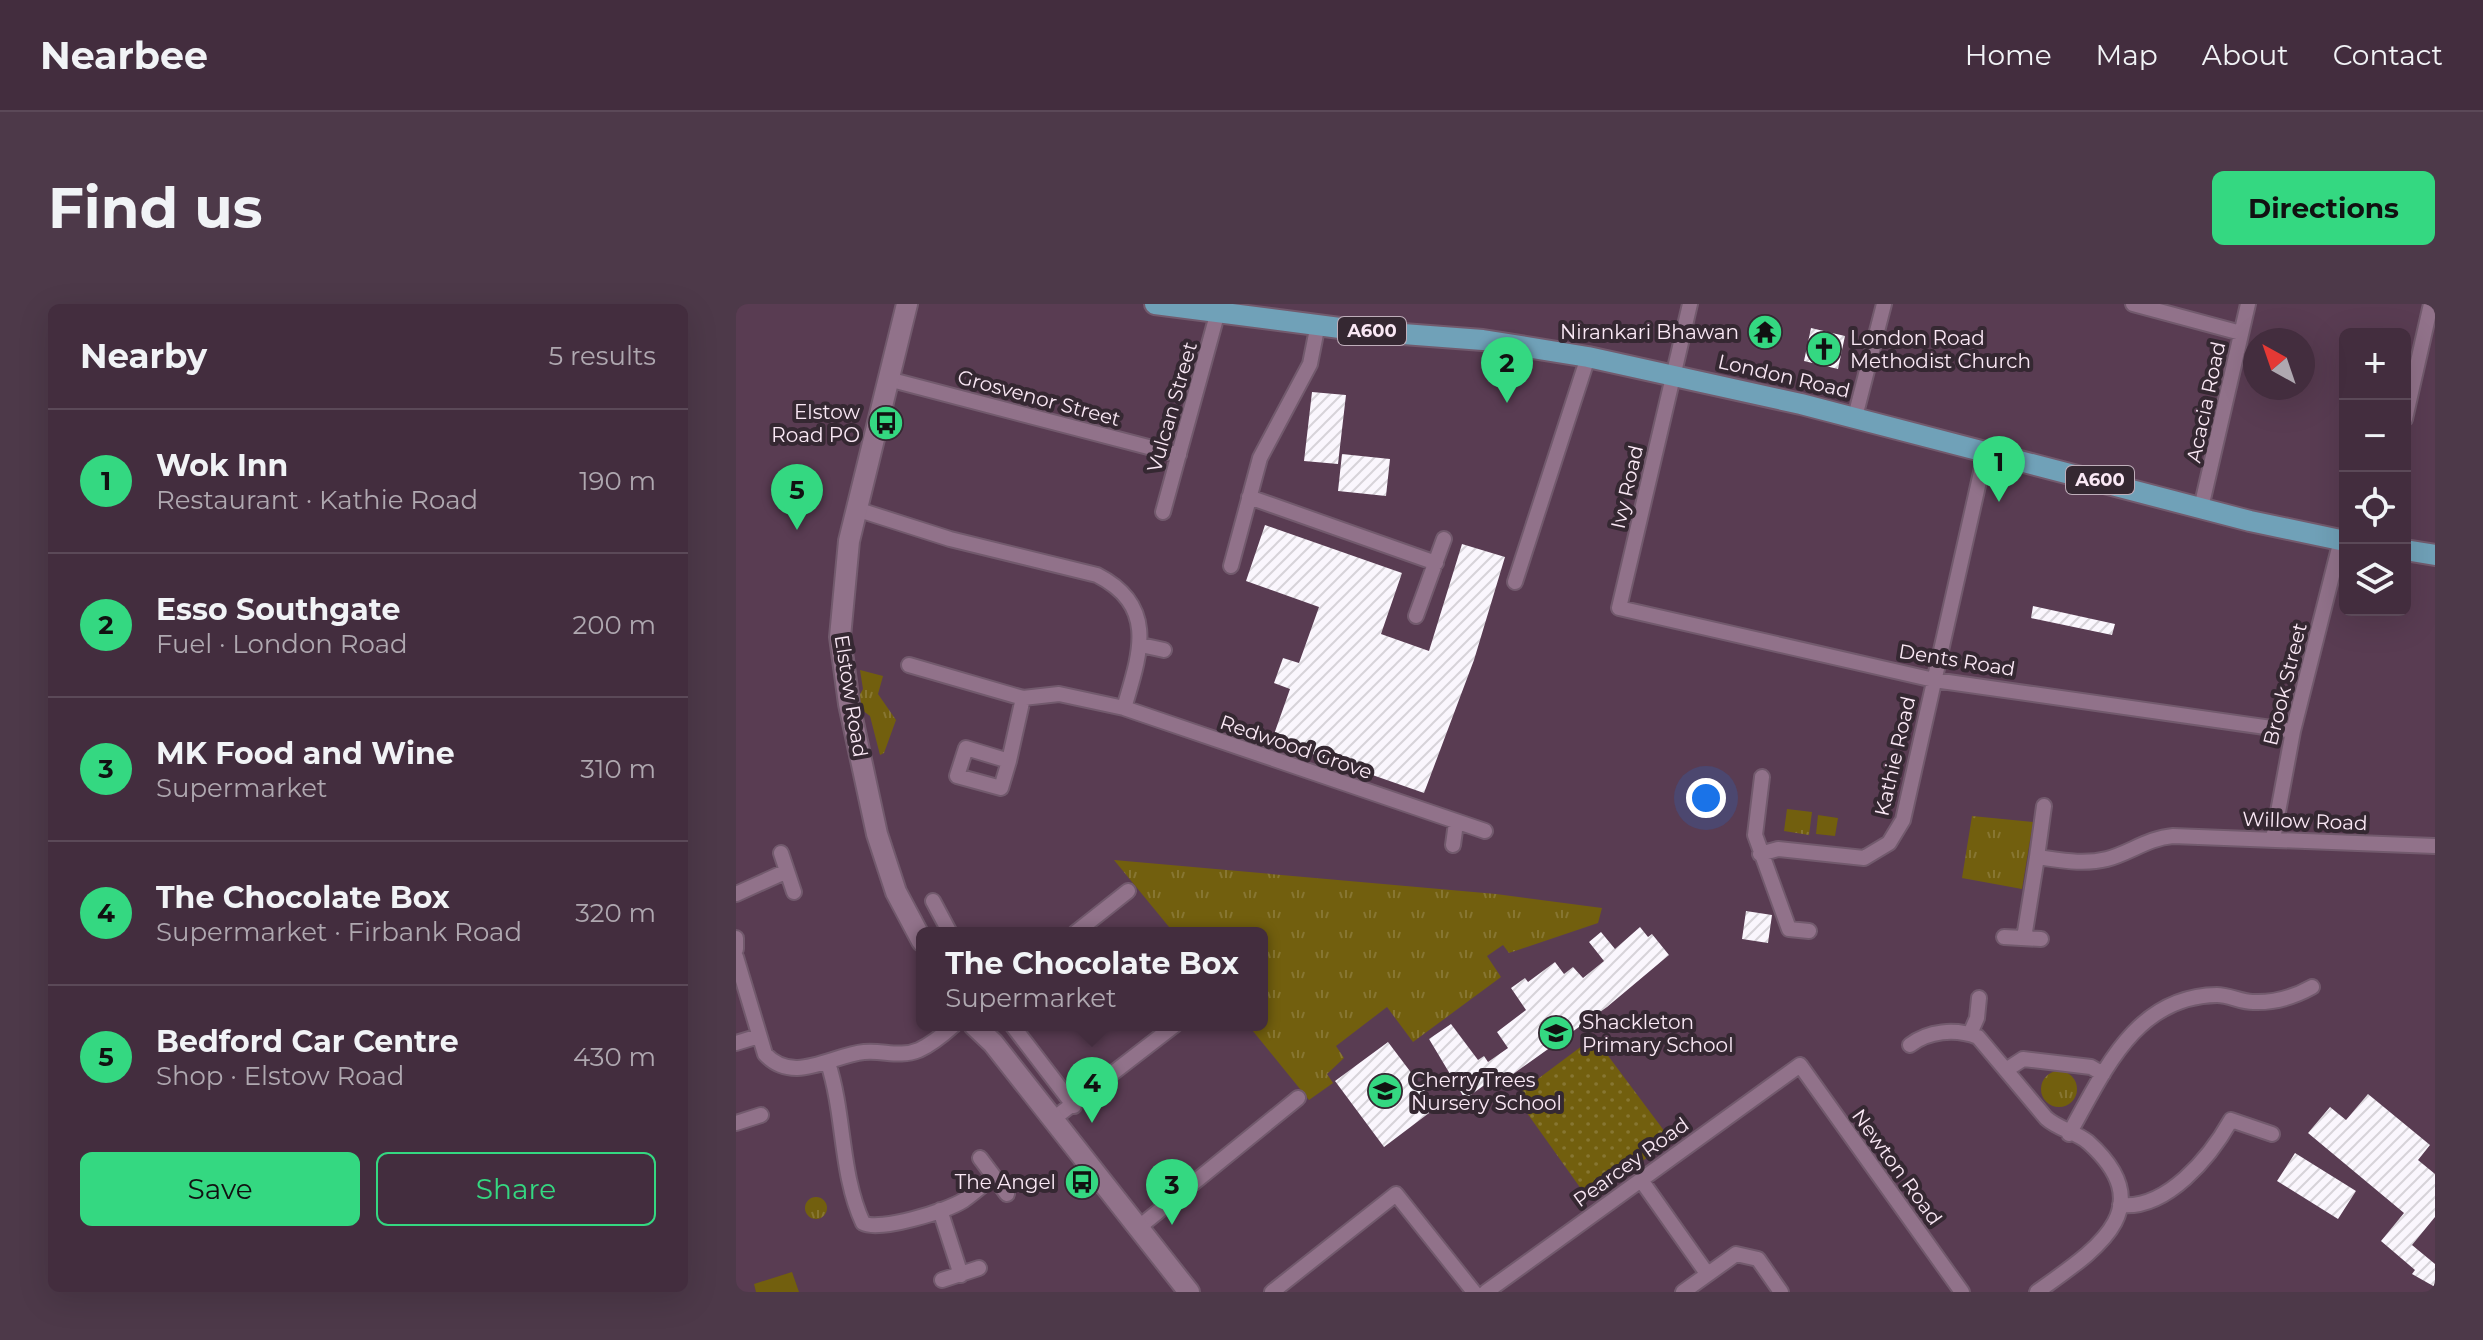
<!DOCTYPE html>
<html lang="en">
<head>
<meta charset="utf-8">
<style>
  :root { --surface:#432d3e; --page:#4d3949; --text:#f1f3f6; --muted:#afa8b0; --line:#5b4958; --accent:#34d881 }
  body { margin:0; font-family:Montserrat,sans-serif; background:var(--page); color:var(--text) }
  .controls { position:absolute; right:24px; top:24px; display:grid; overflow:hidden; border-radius:12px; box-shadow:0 8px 32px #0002 }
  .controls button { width:72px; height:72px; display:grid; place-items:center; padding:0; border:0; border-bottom:2px solid var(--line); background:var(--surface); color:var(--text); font:40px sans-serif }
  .compass { position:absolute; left:1507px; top:24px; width:72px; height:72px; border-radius:50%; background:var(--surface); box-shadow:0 8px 32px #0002; rotate:320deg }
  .you { position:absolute; left:970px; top:494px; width:28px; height:28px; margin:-20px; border:6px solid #fff; border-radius:50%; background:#1a73e8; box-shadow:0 0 0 12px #1a73e833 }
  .badge { display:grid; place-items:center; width:52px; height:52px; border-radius:50%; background:var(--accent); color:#111; font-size:26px; font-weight:700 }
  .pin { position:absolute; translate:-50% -66px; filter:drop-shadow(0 2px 4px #0008) }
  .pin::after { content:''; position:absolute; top:42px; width:28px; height:24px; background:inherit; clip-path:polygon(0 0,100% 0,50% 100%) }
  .popup { position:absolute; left:180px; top:623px; width:352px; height:104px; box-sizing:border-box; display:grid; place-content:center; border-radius:12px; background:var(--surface); filter:drop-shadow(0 2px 6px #0005); font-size:26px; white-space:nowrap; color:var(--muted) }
  .popup b { font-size:30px; color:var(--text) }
  .popup::after { content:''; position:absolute; left:50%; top:100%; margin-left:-16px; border:16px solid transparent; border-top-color:var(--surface) }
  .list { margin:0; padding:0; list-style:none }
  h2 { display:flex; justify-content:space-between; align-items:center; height:104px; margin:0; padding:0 32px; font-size:34px }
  h2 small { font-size:26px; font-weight:400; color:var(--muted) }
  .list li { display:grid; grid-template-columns:52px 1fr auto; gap:24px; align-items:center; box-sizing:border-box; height:144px; padding:0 32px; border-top:2px solid var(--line) }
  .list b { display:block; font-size:30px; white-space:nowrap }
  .list p { margin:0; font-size:26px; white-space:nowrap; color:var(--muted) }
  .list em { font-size:26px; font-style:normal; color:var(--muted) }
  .actions { display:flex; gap:16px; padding:24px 32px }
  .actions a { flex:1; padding:18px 0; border:2px solid var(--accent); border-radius:12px; text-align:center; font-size:28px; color:var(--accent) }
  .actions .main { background:var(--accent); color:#111 }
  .icon { flex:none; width:44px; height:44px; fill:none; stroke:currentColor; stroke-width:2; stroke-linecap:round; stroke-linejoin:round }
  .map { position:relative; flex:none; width:1699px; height:988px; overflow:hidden; border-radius:12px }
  header { display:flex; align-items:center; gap:48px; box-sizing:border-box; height:112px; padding:0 40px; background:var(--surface); border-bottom:2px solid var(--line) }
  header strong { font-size:38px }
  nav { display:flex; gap:44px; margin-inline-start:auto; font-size:28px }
  .intro { display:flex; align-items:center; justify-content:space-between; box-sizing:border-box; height:192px; padding:0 48px }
  h1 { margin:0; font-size:56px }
  .button { padding:20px 36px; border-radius:12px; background:var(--accent); color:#111; font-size:28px; font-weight:700 }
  main { display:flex; gap:48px; padding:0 48px }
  aside { flex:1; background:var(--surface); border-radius:12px; box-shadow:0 8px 32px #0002 }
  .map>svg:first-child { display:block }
  .grass { fill:url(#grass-dots) }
  .park { fill:url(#park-tufts) }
  .pitch { fill:#725f0e }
  .building { fill:url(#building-hatch) }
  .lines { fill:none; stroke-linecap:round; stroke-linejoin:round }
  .street-casing { stroke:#725a6d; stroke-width:18 }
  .secondary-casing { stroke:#725a6d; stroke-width:24 }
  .primary-casing { stroke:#725a6d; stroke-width:24 }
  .street { stroke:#91728a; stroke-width:14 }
  .secondary { stroke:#91728a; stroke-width:20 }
  .primary { stroke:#70a1b8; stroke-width:20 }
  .labels { text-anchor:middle; stroke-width:8; stroke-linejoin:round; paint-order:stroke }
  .shield { fill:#352832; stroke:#bfaeba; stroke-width:2 }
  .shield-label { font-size:18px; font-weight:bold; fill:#fae8f5 }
  .poi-label { font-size:20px; fill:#fae8f5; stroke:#352832; text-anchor:end }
  .street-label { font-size:20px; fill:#fae8f5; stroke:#352832 }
</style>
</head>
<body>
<header>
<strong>Nearbee</strong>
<nav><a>Home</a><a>Map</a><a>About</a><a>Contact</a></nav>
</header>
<div class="intro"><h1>Find us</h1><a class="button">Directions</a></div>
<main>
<aside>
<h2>Nearby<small>5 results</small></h2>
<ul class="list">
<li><span class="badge">1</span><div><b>Wok Inn</b><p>Restaurant · Kathie Road</p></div><em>190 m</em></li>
<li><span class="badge">2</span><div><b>Esso Southgate</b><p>Fuel · London Road</p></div><em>200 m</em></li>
<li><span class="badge">3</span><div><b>MK Food and Wine</b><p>Supermarket</p></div><em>310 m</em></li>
<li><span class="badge">4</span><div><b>The Chocolate Box</b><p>Supermarket · Firbank Road</p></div><em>320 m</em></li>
<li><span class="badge">5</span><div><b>Bedford Car Centre</b><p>Shop · Elstow Road</p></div><em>430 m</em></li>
</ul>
<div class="actions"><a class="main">Save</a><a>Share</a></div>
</aside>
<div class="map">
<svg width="1699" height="988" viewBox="0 0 1699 988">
  <defs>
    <pattern id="grass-dots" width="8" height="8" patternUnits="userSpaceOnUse" patternTransform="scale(2)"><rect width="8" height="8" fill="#725f0e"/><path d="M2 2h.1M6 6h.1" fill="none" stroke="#877632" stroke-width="1.8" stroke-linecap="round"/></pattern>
    <pattern id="park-tufts" width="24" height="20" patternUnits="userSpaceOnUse" patternTransform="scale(2)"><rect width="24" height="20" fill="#725f0e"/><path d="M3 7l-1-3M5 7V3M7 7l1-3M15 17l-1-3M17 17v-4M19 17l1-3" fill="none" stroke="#877632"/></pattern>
    <pattern id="building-hatch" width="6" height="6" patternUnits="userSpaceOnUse" patternTransform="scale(2)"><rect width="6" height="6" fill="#faf6fd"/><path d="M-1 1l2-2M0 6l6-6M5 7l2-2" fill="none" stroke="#d7d3d9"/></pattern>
  </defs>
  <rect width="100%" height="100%" fill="#593c52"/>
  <!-- grass -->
  <path class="grass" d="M 858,733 L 935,836 L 853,896 L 779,792 Z"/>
  <!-- park -->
  <path class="park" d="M 124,366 L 147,372 L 142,390 L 160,416 L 148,449 L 144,451 L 134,412 L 126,406 L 123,392 L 127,385 Z
    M 1051,505 L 1076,508 L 1073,531 L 1048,527 Z
    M 1236,512 L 1297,518 L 1286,585 L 1226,574 Z
    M 378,556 L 760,590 L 866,604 L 862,619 L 773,649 L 767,641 L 751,652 L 765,673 L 677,738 L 651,703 L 600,742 L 608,754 L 591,770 L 597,779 L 573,796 L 512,721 L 526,721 L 526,629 L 438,629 Z
    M1305 785a18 18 0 1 1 36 0a18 18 0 1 1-36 0Z
    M69 904a11 11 0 1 1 22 0a11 11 0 1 1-22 0Z"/>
  <!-- pitch -->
  <path class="pitch" d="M 1082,511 L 1102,514 L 1099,532 L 1080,530 Z
    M 56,968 L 63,988 L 20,988 L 18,980 Z"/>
  <!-- building -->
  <path class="building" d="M 1075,24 L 1109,32 L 1102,65 L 1068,57 Z
    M 576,88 L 610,91 L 602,160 L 568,157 Z
    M 606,150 L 654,155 L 650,192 L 602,187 Z
    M 529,221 L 666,269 L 645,330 L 693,347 L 726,240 L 769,253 L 738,356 L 688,489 L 536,436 L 554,385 L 538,379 L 547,354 L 563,359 L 583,303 L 510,277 Z
    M 1297,302 L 1379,320 L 1376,331 L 1295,314 Z
    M 1010,607 L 1036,611 L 1032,639 L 1006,635 Z
    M 904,623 L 912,633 L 916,630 L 933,651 L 871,703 L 759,783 L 754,777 L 729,795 L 693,735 L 715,720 L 742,756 L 748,752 L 752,758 L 772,744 L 761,728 L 790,706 L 775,684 L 789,674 L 792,678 L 819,658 L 828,670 L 837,663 L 847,674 L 868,657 L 853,638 L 865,628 L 879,645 Z
    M 652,738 L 701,803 L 648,843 L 599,777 Z
    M 1632,790 L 1694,841 L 1682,856 L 1699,870 L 1699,913 L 1676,941 L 1699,960 L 1699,983 L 1676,970 L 1679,966 L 1645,937 L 1668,909 L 1572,829 L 1594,803 L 1610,816 Z
    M 1559,849 L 1620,887 L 1602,915 L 1541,877 Z"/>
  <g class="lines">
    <!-- street casing -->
    <g class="street-casing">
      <path id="street" d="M 954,0 L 883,304 L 1198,376 L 1557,427
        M 1397,0 L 1505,29
        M 152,75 L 443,151
        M 1119,113 L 1148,0
        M 1669,115 L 1695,0
        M 513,193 L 700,259
        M 1465,204 L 1512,0
        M 120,205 L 214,235 L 361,271 C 422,302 404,350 388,404
        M 427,208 L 484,0
        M 495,262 L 524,154 L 574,60 L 582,20
        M 779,278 L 852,53
        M 680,312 L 708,235
        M 405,341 L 428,346
        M 173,361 L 287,394 L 323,390 L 388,404 L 749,527
        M 230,444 L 273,457 L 265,484 L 221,472 Z
        M 273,457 L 287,394
        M 1026,473 L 1019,531 L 1053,625 L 1073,627
        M 1537,535 L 1557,427 L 1605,236
        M 717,541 L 720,519
        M 45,549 L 58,588
        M 1024,550 L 1042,545 L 1128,554 L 1153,539 L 1167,516 L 1250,146
        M 1301,553 L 1308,502
        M 0,590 L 51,567
        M 197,597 L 214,629
        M 339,629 L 392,587
        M 1268,633 L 1305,635
        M 0,634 L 0,645
        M 1288,634 L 1301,553 C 1324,556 1347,561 1371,555 C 1394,549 1412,534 1437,532 L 1699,542
        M 0,653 L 29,750 C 57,781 96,751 128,748 C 148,746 163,754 183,746 C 196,740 208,730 218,721
        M 276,721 L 338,802
        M 1234,730 L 1241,714 L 1243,694
        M 0,739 L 23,732
        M 1174,741 C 1192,727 1219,724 1242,733 L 1310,814 C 1322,825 1340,828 1352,838 C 1428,906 1356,948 1301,988
        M 92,759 C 109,811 104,870 127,919 C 143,928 211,907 228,896 C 238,889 248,880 257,873
        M 1270,766 L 1287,755 L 1355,763 L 1367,770
        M 316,816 L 439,721
        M 0,819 L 25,811
        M 1333,830 C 1368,768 1399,692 1481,691 C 1493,691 1505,698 1517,698 C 1539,699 1558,693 1576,683
        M 244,854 L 271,890
        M 905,876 L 970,968
        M 1384,901 C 1431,906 1474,853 1495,816 L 1536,830
        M 204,906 L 225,971
        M 402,924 L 562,794
        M 206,976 L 243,964
        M 536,988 L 660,890 L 738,988
        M 750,988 L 1064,761 L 1226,988
        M 947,988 L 1000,950 L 1022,955 L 1045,988"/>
    </g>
    <!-- secondary casing -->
    <g class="secondary-casing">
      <path id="secondary" d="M 171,0 L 113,237 L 104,333 L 113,400 L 141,530 L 160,588 L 186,637
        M 238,721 L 257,739 L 453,988"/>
    </g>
    <!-- primary casing -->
    <g class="primary-casing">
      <path id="primary" d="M 419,0 L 627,27 L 747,36 L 852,53 L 1065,100 L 1514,217 L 1609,237
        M 1669,246 L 1699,251"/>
    </g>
    <!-- street -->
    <use href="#street" class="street"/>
    <!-- secondary -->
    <use href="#secondary" class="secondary"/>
    <!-- primary -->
    <use href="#primary" class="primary"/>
  </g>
  <!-- icons -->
  <defs>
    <g id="temple-disc" transform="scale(1.8)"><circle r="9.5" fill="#34d881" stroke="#352832"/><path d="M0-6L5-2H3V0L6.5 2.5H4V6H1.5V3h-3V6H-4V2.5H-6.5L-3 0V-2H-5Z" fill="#111"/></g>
    <g id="church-disc" transform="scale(1.8)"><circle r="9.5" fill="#34d881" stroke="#352832"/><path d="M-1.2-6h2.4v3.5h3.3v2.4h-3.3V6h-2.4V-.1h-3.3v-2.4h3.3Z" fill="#111"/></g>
    <g id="bus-disc" transform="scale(1.8)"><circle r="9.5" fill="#34d881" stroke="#352832"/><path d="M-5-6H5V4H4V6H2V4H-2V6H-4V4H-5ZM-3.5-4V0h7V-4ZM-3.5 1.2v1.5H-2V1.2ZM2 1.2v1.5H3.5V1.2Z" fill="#111"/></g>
    <g id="school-disc" transform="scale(1.8)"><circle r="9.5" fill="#34d881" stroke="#352832"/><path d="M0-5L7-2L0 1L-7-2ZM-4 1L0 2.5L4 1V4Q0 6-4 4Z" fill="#111"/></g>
  </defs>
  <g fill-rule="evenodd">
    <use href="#temple-disc" x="1029" y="28"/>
    <use href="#church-disc" x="1088" y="45"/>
    <use href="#bus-disc" x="150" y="119"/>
    <use href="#school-disc" x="820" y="729"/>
    <use href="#school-disc" x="649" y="787"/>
    <use href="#bus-disc" x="346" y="878"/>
  </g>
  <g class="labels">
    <!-- shield labels -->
    <g class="shield">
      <rect x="602" y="13" width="68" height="28" rx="6"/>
      <rect x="1330" y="162" width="68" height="28" rx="6"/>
    </g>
    <g class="shield-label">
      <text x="636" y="33">A600</text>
      <text x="1364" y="182">A600</text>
    </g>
    <!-- poi labels -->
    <g class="poi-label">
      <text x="1003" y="35">Nirankari Bhawan</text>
      <text x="1114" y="41" text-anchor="start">London Road<tspan x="1114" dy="23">Methodist Church</tspan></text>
      <text x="124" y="115">Elstow<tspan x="124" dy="23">Road PO</tspan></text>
      <text x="846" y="725" text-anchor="start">Shackleton<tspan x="846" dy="23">Primary School</tspan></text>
      <text x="675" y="783" text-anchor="start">Cherry Trees<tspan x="675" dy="23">Nursery School</tspan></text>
      <text x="320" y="885">The Angel</text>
    </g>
    <!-- street labels -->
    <g class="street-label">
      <text transform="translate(1048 72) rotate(13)" y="7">London Road</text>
      <text transform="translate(303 94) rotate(15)" y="7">Grosvenor Street</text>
      <text transform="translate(1470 98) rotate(-78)" y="7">Acacia Road</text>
      <text transform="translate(436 103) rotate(-74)" y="7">Vulcan Street</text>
      <text transform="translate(891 183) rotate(-77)" y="7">Ivy Road</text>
      <text transform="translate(1221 356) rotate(9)" y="7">Dents Road</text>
      <text transform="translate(1549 380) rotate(-76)" y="7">Brook Street</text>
      <text transform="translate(115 392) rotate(81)" y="7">Elstow Road</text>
      <text transform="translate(560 443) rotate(19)" y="7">Redwood Grove</text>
      <text transform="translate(1159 452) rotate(-77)" y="7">Kathie Road</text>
      <text transform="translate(1569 517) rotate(2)" y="7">Willow Road</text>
      <text transform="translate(895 858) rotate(-36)" y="7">Pearcey Road</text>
      <text transform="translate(1161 863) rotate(54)" y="7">Newton Road</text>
    </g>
  </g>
</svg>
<div class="controls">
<button>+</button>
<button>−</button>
<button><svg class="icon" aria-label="locate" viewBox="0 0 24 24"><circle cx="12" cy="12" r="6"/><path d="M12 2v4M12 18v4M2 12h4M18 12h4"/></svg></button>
<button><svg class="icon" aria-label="layers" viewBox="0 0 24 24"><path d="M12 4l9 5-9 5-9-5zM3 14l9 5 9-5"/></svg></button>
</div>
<svg class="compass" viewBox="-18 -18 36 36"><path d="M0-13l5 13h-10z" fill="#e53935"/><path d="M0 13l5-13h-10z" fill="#afa8b0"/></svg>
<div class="you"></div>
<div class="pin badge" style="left:1263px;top:198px">1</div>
<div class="pin badge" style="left:771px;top:99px">2</div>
<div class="pin badge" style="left:436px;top:921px">3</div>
<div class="pin badge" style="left:356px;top:819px">4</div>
<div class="popup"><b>The Chocolate Box</b>Supermarket</div>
<div class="pin badge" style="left:61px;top:226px">5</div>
</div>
</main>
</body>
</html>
